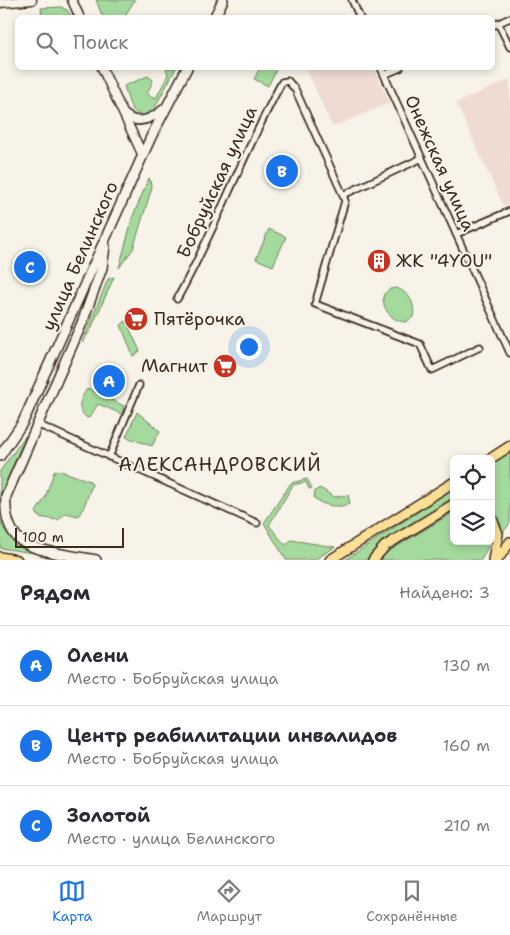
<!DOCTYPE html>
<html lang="ru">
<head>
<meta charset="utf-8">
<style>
  :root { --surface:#fff; --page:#f7f7f7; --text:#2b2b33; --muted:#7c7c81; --line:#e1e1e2; --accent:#1a73e8 }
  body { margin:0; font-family:"Shantell Sans",sans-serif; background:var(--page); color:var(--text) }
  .controls { position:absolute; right:15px; bottom:15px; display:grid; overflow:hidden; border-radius:8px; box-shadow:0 2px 8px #0003 }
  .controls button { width:45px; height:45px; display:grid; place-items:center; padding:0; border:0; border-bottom:1px solid var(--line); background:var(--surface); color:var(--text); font:25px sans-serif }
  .scale { position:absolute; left:15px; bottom:12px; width:109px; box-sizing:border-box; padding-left:5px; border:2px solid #3b2a1e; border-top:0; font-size:14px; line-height:18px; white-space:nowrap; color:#3b2a1e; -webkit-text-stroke:4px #f7f3e8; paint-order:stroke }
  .you { position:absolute; left:248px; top:346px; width:18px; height:18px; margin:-12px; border:4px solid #fff; border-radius:50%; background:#1a73e8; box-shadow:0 0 0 8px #1a73e833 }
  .badge { display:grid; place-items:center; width:32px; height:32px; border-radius:50%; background:var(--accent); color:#fff; font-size:16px; font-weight:700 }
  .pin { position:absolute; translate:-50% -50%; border:2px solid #fff; box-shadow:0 1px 5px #0006 }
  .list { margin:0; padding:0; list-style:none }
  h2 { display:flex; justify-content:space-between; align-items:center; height:65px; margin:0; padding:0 20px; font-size:21px }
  h2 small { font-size:16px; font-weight:400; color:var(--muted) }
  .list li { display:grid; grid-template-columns:32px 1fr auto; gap:15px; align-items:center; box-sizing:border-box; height:80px; padding:0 20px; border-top:1px solid var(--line) }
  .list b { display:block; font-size:19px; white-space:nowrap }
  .list p { margin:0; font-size:16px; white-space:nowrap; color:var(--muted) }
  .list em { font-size:16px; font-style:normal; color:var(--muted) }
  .icon { flex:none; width:28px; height:28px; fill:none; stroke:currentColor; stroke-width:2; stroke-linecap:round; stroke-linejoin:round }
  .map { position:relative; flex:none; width:510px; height:560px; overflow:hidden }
  .search { position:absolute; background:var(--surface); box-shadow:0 2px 8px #0003; left:15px; right:15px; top:15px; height:55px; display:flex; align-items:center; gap:12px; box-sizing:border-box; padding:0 18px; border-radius:8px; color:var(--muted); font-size:19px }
  .sheet { height:305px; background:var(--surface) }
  nav { display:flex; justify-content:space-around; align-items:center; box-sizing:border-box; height:70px; border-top:1px solid var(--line); background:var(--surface); font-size:14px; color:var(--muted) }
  nav a { display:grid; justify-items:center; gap:2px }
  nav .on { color:var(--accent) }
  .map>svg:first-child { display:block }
  .built { fill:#f0dbd2 }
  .green { fill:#a4da9e; stroke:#70825e }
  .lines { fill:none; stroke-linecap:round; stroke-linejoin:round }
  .minor-casing { stroke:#3b2a1e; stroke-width:9 }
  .tertiary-casing { stroke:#3b2a1e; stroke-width:11 }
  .secondary-casing { stroke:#3b2a1e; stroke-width:12 }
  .primary-casing { stroke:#3b2a1e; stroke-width:12 }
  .minor { stroke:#f7f3e8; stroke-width:5.5 }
  .tertiary { stroke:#f7f3e8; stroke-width:8 }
  .secondary { stroke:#f7f3e8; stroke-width:9 }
  .primary { stroke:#fbdf96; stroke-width:9 }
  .labels { text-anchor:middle; stroke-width:4; stroke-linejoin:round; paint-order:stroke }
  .street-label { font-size:18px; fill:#3b2a1e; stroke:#f7f3e8 }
  .poi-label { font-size:18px; fill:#3b2a1e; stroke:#f7f3e8; text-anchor:start }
  .neighbourhood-label { font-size:19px; letter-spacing:1px; fill:#3b2a1e; stroke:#f7f3e8 }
</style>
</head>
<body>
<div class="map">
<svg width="510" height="560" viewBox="0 0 510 560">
  <rect width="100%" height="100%" fill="#f7f3e8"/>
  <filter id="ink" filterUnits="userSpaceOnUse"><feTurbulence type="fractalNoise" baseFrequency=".02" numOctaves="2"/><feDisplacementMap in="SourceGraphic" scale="10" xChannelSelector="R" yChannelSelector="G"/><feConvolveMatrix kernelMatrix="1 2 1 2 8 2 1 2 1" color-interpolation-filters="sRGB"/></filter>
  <g filter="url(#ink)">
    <!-- built -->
    <path class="built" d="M 306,68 L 374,68 L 390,103 L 332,127 Z
      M 510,79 L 510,204 L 504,207 L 456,103 Z"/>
    <!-- green -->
    <path class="green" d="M 96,0 L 135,0 L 124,17 L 103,18 Z
      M 61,7 L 67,10 L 72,17 L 42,17 L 41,8 Z
      M 166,68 L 176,68 L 153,111 L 147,116 C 129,115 129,101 124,86 L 148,76 L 153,80 L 147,94 L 156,98 L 168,75 Z
      M 260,68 L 277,68 L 268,86 L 254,79 Z
      M 149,178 L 152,187 L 133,249 L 119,268 L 133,216 Z
      M 269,229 L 286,237 L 273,266 L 256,259 Z
      M 114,277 L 91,329 L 82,343 L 108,279 Z
      M 396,288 C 409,292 416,304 413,317 L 406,322 C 392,322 380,307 384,294 L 390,289 Z
      M 126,321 L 140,351 L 133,356 L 121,325 Z
      M 89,389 L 124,406 L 122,414 L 98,404 L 90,417 L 87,418 C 76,408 79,403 86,390 Z
      M 137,412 L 160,431 L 152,446 L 126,437 Z
      M 26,435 L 0,497 L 0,471 Z
      M 510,451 L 510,523 L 499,538 L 491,513 L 491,463 Z
      M 58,470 L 90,481 L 92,485 L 83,509 L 78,516 L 66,513 L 58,520 L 39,517 L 36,512 L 45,498 L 54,472 Z
      M 307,479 L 312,488 L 309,489 L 306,482 L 293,485 L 269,525 L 285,545 L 291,540 L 335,547 L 314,560 L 286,560 L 264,523 L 291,483 Z
      M 320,488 L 334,497 L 348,495 L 350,503 C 341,509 322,506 314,498 L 315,491 Z
      M 454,488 L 454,499 L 380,543 L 366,560 L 345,560 Z
      M 454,512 L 454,541 L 488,541 L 488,547 L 481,560 L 380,560 L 389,551 Z
      M 0,519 C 8,547 34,550 59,557 L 0,548 Z"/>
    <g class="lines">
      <!-- minor casing -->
      <g class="minor-casing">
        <path id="minor" d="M 352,0 L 360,18
          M 498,23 L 510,47
          M 492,26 L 510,18
          M 381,68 L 510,353
          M 384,75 L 400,68
          M 422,158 L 343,195 L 345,201 L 315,304 L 420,344 L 432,370 L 480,347
          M 456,234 L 510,211
          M 177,299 C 216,229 243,153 282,82 L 288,81 L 295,89 L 343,195
          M 37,424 L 257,523
          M 109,457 L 139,385"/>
      </g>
      <!-- tertiary casing -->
      <g class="tertiary-casing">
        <path id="tertiary" d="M 72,0 L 80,18
          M 0,3 L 32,0
          M 102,68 L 143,156
          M 123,113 C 137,127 152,119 165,108"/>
      </g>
      <!-- secondary casing -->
      <g class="secondary-casing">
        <path id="secondary" d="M 214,18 L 223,0
          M 0,456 L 23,422 L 151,137 L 187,68
          M 96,560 C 76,556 30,552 17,537 C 6,525 5,510 6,496 L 82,323 L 102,268 L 105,246"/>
      </g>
      <!-- primary casing -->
      <g class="primary-casing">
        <path id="primary" d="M 490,459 L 510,446
          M 491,516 L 498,534 L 493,560
          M 0,557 L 17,560
          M 330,560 L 454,482
          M 373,560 L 385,546 L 454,504
          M 497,560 L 510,542"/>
      </g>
      <!-- minor -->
      <use href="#minor" class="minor"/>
      <!-- tertiary -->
      <use href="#tertiary" class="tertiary"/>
      <!-- secondary -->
      <use href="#secondary" class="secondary"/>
      <!-- primary -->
      <use href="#primary" class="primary"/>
    </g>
  </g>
  <!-- icons -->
  <defs>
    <g id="building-disc" transform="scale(1.25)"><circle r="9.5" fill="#c8321e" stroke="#f7f3e8"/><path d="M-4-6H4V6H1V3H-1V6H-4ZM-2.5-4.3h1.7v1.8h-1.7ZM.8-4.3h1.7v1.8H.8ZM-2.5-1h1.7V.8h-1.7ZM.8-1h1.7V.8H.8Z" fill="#fff"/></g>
    <g id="supermarket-disc" transform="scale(1.25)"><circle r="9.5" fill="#c8321e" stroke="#f7f3e8"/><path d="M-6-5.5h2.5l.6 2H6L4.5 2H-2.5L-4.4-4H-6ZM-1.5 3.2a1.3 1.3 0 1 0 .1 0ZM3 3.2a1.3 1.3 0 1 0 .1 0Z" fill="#fff"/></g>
  </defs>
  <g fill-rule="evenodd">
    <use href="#building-disc" x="379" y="261"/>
    <use href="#supermarket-disc" x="136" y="319"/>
    <use href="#supermarket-disc" x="225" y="366"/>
  </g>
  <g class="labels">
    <!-- street labels -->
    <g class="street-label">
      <text transform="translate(440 163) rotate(66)" y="6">Онежская улица</text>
      <text transform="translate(217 182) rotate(-65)" y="6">Бобруйская улица</text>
      <text transform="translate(80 256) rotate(-66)" y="6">улица Белинского</text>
    </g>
    <!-- poi labels -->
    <g class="poi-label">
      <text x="396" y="267">ЖК "4YOU"</text>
      <text x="154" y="325">Пятёрочка</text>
      <text x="208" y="372" text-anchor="end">Магнит</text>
    </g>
    <!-- neighbourhood labels -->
    <g class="neighbourhood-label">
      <text x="220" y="471">АЛЕКСАНДРОВСКИЙ</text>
    </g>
  </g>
</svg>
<div class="controls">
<button><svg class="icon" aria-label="locate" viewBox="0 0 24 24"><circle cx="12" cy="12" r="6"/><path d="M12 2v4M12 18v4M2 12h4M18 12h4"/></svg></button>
<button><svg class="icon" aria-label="layers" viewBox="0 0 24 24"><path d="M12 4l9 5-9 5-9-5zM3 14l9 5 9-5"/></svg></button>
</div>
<div class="scale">100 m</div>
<div class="you"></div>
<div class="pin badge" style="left:109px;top:381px">A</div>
<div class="pin badge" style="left:282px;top:171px">B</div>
<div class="pin badge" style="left:30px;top:267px">C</div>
<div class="search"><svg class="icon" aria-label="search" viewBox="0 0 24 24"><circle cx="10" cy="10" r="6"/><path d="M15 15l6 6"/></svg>Поиск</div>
</div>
<section class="sheet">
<h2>Рядом<small>Найдено: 3</small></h2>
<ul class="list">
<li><span class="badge">A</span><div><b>Олени</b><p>Место · Бобруйская улица</p></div><em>130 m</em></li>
<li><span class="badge">B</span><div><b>Центр реабилитации инвалидов</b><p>Место · Бобруйская улица</p></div><em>160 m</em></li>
<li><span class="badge">C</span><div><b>Золотой</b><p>Место · улица Белинского</p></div><em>210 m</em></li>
</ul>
</section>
<nav>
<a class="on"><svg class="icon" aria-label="map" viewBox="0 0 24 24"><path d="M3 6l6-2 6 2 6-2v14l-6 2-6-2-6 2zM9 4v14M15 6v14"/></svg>Карта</a>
<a><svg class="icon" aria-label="directions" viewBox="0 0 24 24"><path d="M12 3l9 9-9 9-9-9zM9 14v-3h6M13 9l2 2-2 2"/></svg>Маршрут</a>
<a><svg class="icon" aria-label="saved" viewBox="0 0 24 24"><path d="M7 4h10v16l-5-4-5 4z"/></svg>Сохранённые</a>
</nav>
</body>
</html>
